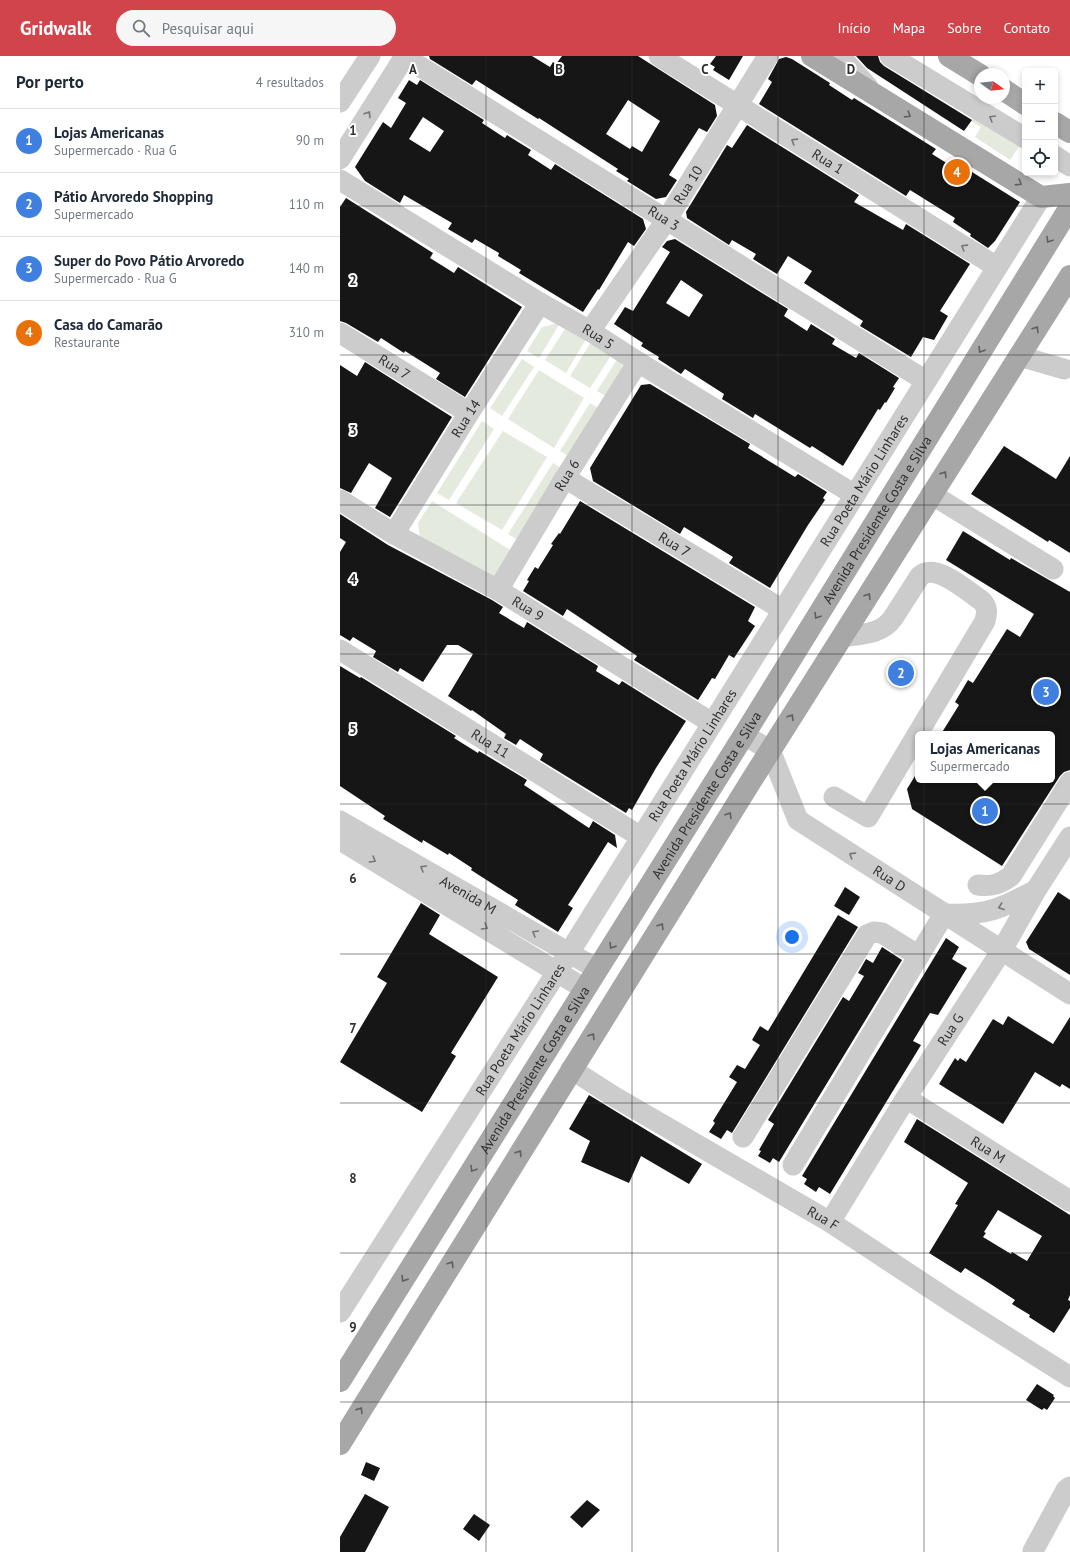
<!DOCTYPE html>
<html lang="pt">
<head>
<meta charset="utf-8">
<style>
  :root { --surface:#fff; --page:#f6f6f7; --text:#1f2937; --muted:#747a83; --line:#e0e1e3; --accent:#d2444b }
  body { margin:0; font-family:"PT Sans",sans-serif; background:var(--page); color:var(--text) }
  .controls { position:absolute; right:12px; top:12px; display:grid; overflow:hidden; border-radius:6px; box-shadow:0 2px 6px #0003 }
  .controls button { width:36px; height:36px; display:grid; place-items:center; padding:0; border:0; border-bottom:1px solid var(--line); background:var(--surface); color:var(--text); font:20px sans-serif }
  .compass { position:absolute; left:634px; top:12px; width:36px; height:36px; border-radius:50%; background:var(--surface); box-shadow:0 2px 6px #0003; rotate:105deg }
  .you { position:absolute; left:452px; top:881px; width:14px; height:14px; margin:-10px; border:3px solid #fff; border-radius:50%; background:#1a73e8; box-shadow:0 0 0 6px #1a73e833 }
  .badge { display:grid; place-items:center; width:26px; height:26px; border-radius:50%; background:var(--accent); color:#fff; font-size:13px; font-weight:700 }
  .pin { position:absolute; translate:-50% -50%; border:2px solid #fff; box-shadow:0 1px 4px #0006 }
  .popup { position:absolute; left:575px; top:675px; width:140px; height:52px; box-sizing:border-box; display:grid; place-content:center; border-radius:6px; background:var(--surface); filter:drop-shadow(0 1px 3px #0005); font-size:13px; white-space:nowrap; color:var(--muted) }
  .popup b { font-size:15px; color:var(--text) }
  .popup::after { content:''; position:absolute; left:50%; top:100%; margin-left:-8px; border:8px solid transparent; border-top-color:var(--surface) }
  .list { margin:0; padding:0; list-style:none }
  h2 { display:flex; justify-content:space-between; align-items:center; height:52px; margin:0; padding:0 16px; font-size:17px }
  h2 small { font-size:13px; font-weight:400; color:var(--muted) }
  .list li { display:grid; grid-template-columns:26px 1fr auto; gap:12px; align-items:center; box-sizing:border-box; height:64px; padding:0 16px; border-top:1px solid var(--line) }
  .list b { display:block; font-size:15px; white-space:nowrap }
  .list p { margin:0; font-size:13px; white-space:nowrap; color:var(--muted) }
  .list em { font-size:13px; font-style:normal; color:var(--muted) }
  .icon { flex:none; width:22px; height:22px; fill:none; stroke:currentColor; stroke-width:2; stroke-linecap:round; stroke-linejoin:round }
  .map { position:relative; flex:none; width:730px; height:1496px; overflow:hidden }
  header { display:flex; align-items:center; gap:24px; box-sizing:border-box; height:56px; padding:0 20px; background:var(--accent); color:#fff }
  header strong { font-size:19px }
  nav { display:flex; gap:22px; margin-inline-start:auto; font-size:14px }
  .search { width:280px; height:36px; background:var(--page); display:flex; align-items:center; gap:10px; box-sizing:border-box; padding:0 14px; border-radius:22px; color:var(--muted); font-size:15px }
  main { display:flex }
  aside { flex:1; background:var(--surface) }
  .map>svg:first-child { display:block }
  .green { fill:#e4eade }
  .building { fill:#161616; fill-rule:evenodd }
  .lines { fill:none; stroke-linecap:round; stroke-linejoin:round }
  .minor { stroke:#ccc; stroke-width:21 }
  .major { stroke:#a7a7a7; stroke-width:22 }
  .oneway { stroke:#767676 }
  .oneway2 { stroke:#5f5f5f }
  .grid { fill:none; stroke:#2f2f2f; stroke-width:1; stroke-opacity:0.55 }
  .labels { text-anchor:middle; stroke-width:4; stroke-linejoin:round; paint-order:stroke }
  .street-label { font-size:14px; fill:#2f2f2f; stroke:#fff }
  .grid-label { font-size:13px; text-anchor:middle; font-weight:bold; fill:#2f2f2f; stroke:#fff; stroke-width:4; stroke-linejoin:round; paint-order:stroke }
</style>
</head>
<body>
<header>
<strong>Gridwalk</strong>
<div class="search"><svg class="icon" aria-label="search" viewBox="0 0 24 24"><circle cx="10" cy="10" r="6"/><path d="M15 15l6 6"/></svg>Pesquisar aqui</div>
<nav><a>Início</a><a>Mapa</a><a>Sobre</a><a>Contato</a></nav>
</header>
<main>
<aside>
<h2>Por perto<small>4 resultados</small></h2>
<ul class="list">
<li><span class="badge" style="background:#3f7fe0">1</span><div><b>Lojas Americanas</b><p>Supermercado · Rua G</p></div><em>90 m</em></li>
<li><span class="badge" style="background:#3f7fe0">2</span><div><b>Pátio Arvoredo Shopping</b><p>Supermercado</p></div><em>110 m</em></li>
<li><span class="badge" style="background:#3f7fe0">3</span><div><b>Super do Povo Pátio Arvoredo</b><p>Supermercado · Rua G</p></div><em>140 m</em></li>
<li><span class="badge" style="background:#e8710a">4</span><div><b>Casa do Camarão</b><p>Restaurante</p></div><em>310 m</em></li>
</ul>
</aside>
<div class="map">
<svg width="730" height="1496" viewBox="0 0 730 1496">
  <rect width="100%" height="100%" fill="#fff"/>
  <!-- green -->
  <path class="green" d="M 633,61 L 680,89 L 670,104 L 635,81 L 641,71 L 631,65 Z
    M 220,267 L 199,302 L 187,295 L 202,271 Z
    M 226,271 L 246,283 L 226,317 L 205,304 Z
    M 251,286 L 272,298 L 250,332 L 230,320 Z
    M 278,302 L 281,303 L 285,320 L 270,343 L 257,335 Z
    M 182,303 L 194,311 L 162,360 L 150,352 Z
    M 199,314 L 244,342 L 214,392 L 168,363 Z
    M 250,347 L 263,355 L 233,403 L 220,395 Z
    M 142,365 L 154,373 L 109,444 L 97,437 Z
    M 163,375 L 207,401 L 162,474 L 116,447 Z
    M 213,407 L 226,415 L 182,486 L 168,478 Z
    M 92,445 L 175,497 L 160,522 L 149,525 L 80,484 L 78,467 Z"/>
  <!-- building -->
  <path class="building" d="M 89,0 L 192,0 L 210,11 L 213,6 L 216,8 L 222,0 L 298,0 L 375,49 L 377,60 L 367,76 L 359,72 L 329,119 L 337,124 L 326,141 L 316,143 L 287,125 L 289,123 L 276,115 L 278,113 L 199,62 L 198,63 L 136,24 L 132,29 L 90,3 ZM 288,44 L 320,65 L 302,96 L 292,90 L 290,93 L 266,78 Z
    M 376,0 L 403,0 L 389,24 L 373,14 L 375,11 L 370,8 Z
    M 516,0 L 538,0 L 540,6 L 544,10 L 632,64 L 624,75 L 527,12 Z
    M 446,1 L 452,3 L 490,27 L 489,29 L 512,44 L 514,42 L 596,93 L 592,98 L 621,116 L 624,111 L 680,146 L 655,185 L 648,192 L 630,180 L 631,178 L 613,166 L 615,162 L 570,134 L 566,140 L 419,48 L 432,26 L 428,23 L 439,3 Z
    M 69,24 L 77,29 L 80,24 L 144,64 L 142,67 L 165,82 L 167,79 L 191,94 L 188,99 L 211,114 L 215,108 L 303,163 L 306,173 L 294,190 L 288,186 L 259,234 L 258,233 L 243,256 L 179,217 L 181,214 L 158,200 L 159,197 L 135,183 L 132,187 L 108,173 L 112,167 L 64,139 L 60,147 L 25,125 L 15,111 L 43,66 L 51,72 L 66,47 L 58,42 ZM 83,61 L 104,75 L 90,96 L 69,83 Z
    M 407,69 L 519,139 L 514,146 L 563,174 L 566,168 L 630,208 L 600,255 L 608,260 L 594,284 L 583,281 L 571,301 L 520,270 L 523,265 L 464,227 L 472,215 L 448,200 L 437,218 L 413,203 L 416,198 L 392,184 L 389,189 L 347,162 L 346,156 L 387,89 L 392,92 Z
    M 6,142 L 93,197 L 90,202 L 114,217 L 118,211 L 182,251 L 125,341 L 96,323 L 100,317 L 65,295 L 64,297 L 41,282 L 38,286 L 6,267 L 0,265 L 0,151 Z
    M 335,183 L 448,253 L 444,260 L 467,275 L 471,268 L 495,283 L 492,288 L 516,302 L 519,297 L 559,322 L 553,331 L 555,332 L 546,347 L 545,346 L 540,354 L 538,353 L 503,410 L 472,390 L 470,392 L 415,358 L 413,362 L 382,343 L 384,338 L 345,313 L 341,318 L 318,303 L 319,301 L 301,290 L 303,287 L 274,268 L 285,251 L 293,255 L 330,196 L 322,191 L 327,185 ZM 341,224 L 363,239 L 349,261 L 326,247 Z
    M 25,306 L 112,361 L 50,461 L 35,452 L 52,422 L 29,407 L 11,437 L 0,432 L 0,309 L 17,320 Z
    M 310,328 L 410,388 L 408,392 L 455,421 L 458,418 L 487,436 L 483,442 L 485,444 L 468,469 L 430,532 L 389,507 L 393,501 L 344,471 L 340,478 L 253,425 L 250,412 L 301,329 Z
    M 664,390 L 716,423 L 730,400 L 730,497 L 709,484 L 708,486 L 631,438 Z
    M 240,445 L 415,551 L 408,565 L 415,570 L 394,602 L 389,599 L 375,623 L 372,622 L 358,644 L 294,604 L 297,600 L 227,553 L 223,560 L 183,535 L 189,525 L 187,524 L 195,511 L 198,513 L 213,489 L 211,488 L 219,477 L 220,478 Z
    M 0,458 L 48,489 L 152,544 L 163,551 L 159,557 L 184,572 L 187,566 L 258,610 L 256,615 L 279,629 L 282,625 L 346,665 L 316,712 L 292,754 L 289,752 L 286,757 L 200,704 L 203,698 L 180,683 L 176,689 L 164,682 L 166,678 L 132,654 L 131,655 L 108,640 L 133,598 L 118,589 L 107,589 L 83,626 L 60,612 L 58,616 L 33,601 L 36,595 L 13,581 L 10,585 L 0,579 L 0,496 L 6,486 L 0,482 Z
    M 623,475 L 670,504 L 671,502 L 730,536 L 730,714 L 724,716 L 720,720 L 662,810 L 572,753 L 567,733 L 578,715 L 578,724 L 712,724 L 712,678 L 601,678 L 619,649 L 615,646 L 628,624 L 633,627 L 667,573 L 680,581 L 694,558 L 606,504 Z
    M 0,610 L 20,622 L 21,621 L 116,680 L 114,682 L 138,697 L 139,695 L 187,724 L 184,729 L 249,772 L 253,765 L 275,779 L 277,792 L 268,786 L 234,840 L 228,849 L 233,852 L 218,876 L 175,849 L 178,844 L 131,814 L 132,812 L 109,797 L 108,799 L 83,784 L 82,787 L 43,763 L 45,760 L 0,730 Z
    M 505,831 L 520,841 L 509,859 L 494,850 Z
    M 718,836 L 730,844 L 730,919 L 689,893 L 686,886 Z
    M 81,847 L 100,859 L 89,878 L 158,921 L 111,997 L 116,1000 L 82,1056 L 0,1006 L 47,927 L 37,921 Z
    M 498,859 L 518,871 L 392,1077 L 387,1074 L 381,1083 L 369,1076 L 375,1067 L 373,1065 L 397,1026 L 389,1021 L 397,1009 L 405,1013 L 420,989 L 412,984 L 420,970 L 428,975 Z
    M 606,882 L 619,891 L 612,903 L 627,912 L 598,959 L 590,957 L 573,985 L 581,989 L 490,1138 L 479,1131 L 476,1136 L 464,1128 L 467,1123 L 462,1120 Z
    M 542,891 L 562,904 L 439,1106 L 433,1102 L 430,1107 L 418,1100 L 421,1095 L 419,1094 L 434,1068 L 428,1064 L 503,941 L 509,945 L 524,920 L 518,917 L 526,903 L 533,907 Z
    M 668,960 L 713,988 L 730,961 L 730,1033 L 722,1028 L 720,1031 L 695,1016 L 663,1068 L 599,1028 L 615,1002 L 618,1005 L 620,1002 L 626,1006 L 653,963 L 663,969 Z
    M 249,1039 L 362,1108 L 349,1128 L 301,1100 L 289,1127 L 241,1106 L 250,1085 L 229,1073 Z
    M 577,1063 L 730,1159 L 730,1239 L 728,1244 L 730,1245 L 730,1252 L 714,1277 L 689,1261 L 690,1259 L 672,1248 L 675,1244 L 649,1227 L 625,1212 L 621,1217 L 589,1197 L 618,1149 L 615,1148 L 628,1127 L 564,1086 ZM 658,1154 L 702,1180 L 687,1205 L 672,1196 L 671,1198 L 643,1181 L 646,1177 L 644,1176 Z
    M 697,1328 L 714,1339 L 713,1340 L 715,1342 L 707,1354 L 704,1352 L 702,1354 L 686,1344 Z
    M 26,1406 L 40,1412 L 34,1425 L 21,1419 Z
    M 25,1438 L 49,1451 L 25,1496 L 0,1496 L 0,1481 Z
    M 247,1444 L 260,1454 L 242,1472 L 230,1461 Z
    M 134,1458 L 150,1469 L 139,1485 L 123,1473 Z"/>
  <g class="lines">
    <!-- minor -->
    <g class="minor">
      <path id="s1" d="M 63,0 L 586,325"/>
      <path id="s2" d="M 319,0 L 657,211"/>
      <path d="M 500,0 L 528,31"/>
      <path d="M 550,0 L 685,82"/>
      <path d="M 0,46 L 30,0"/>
      <path d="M 715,100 L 730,110"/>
      <path d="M 0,103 L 65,0"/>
      <path id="s3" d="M 0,124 L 200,247 L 250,275 L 298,306 L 515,439"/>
      <path id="s4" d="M 250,275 L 327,163 L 428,0"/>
      <path id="s5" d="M 0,277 L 129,357"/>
      <path d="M 679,300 L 724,313"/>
      <path id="s6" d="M 225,422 L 443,554"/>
      <path d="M 591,438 L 713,513"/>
      <path id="s7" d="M 0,444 L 54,478 L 158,534 L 372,667"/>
      <path id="s8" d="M 54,478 L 129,357 L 200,247"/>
      <path id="s9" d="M 158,534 L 225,422 L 298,306"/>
      <path id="s10" d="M 0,594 L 301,781"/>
      <path id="s11" d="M 404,679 L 430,694 L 458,764 L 730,938"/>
      <path d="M 494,741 L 528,761 L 645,565 C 647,556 648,552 642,545 C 627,535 596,506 580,520 L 553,562 C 541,579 521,578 502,581"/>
      <path id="s12" d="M 0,765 L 257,913"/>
      <path d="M 0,784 L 245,933"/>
      <path d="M 638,829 C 651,831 660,828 671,820 L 730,726"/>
      <path d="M 604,858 C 645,860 661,853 696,834"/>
      <path id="s13" d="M 231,1013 L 273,1040 L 490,1166 L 613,1247 L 730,1321"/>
      <path id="s14" d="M 566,1042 L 730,1145"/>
      <path d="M 403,1081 L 527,879 L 534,876 L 542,877 L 579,900"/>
      <path d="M 453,1109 L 604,858"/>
      <path id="s15" d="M 490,1166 L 566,1042 L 662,894 L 696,834 L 730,781"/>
      <path id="s16" d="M 0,1256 L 229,897 L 701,141"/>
      <path d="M 693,1495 L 726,1434 L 730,1431"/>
    </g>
    <!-- major -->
    <g class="major">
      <path d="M 472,0 L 701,141 L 730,138"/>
      <path d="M 609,0 L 640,19"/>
      <path d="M 664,34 L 685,48"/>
      <path d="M 715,67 L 730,76"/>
      <path id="s17" d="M 0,1325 L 404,679 L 730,151"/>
      <path d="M 0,1388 L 411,725 L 730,220"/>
    </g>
  </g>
  <!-- one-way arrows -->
  <defs><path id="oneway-chevron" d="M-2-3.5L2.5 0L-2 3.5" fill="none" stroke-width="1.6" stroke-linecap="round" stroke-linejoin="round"/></defs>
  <g class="oneway">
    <use href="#oneway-chevron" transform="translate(28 58) rotate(-58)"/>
    <use href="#oneway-chevron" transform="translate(652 62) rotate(-149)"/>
    <use href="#oneway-chevron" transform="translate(454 85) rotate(-148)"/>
    <use href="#oneway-chevron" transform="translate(624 191) rotate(-148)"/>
    <use href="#oneway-chevron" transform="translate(512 799) rotate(-147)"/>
    <use href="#oneway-chevron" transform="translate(33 804) rotate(31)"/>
    <use href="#oneway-chevron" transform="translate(83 812) rotate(-150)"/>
    <use href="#oneway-chevron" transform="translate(661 851) rotate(160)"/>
    <use href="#oneway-chevron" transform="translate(145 871) rotate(31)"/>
    <use href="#oneway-chevron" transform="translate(195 877) rotate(-150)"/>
  </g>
  <g class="oneway2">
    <use href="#oneway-chevron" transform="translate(568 59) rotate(32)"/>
    <use href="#oneway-chevron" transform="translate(679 127) rotate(32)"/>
    <use href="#oneway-chevron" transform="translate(709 184) rotate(122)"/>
    <use href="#oneway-chevron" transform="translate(696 273) rotate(-58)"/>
    <use href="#oneway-chevron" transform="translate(641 294) rotate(122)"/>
    <use href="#oneway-chevron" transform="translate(604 418) rotate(-58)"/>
    <use href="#oneway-chevron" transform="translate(528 540) rotate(-58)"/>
    <use href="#oneway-chevron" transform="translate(477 560) rotate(122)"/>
    <use href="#oneway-chevron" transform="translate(451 661) rotate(-58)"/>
    <use href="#oneway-chevron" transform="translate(389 759) rotate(-58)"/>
    <use href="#oneway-chevron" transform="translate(321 870) rotate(-58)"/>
    <use href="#oneway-chevron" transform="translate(272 890) rotate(122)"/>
    <use href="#oneway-chevron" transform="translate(252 980) rotate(-58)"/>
    <use href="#oneway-chevron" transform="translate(179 1097) rotate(-58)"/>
    <use href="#oneway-chevron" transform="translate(133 1113) rotate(122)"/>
    <use href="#oneway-chevron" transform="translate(111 1208) rotate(-58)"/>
    <use href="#oneway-chevron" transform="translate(64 1223) rotate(122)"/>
    <use href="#oneway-chevron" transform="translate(20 1354) rotate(-58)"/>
  </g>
  <!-- grid -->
  <path class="grid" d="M 146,0 L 146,1496M 292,0 L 292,1496M 438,0 L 438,1496M 584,0 L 584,1496M 0,150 L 730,150M 0,299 L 730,299M 0,449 L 730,449M 0,598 L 730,598M 0,748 L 730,748M 0,898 L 730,898M 0,1047 L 730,1047M 0,1197 L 730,1197M 0,1346 L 730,1346"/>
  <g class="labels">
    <!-- street labels -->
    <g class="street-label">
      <text dy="5" stroke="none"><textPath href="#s2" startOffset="199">Rua 1</textPath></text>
      <text dy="5" stroke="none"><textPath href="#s4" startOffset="176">Rua 10</textPath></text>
      <text dy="5" stroke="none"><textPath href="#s1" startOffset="307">Rua 3</textPath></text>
      <text dy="5" stroke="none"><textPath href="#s3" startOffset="302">Rua 5</textPath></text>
      <text dy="5" stroke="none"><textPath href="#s5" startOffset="64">Rua 7</textPath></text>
      <text dy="5" stroke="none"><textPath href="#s8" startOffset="136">Rua 14</textPath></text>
      <text dy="5" stroke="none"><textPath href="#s9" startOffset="134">Rua 6</textPath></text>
      <text dy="5" stroke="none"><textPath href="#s16" startOffset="983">Rua Poeta Mário Linhares</textPath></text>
      <text dy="5" stroke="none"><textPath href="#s17" startOffset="1015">Avenida Presidente Costa e Silva</textPath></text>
      <text dy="5" stroke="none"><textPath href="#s6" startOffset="128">Rua 7</textPath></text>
      <text dy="5" stroke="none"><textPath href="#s7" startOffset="217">Rua 9</textPath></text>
      <text dy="5" stroke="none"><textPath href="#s10" startOffset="177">Rua 11</textPath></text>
      <text dy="5" stroke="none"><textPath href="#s16" startOffset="659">Rua Poeta Mário Linhares</textPath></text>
      <text dy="5" stroke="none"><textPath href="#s17" startOffset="691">Avenida Presidente Costa e Silva</textPath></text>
      <text dy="5" stroke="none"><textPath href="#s11" startOffset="214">Rua D</textPath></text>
      <text dy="5" stroke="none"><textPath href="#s12" startOffset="148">Avenida M</textPath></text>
      <text dy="5" stroke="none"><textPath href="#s16" startOffset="335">Rua Poeta Mário Linhares</textPath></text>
      <text dy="5" stroke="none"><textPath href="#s15" startOffset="227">Rua G</textPath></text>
      <text dy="5" stroke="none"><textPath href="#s17" startOffset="367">Avenida Presidente Costa e Silva</textPath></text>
      <text dy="5" stroke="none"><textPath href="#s14" startOffset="97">Rua M</textPath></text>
      <text dy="5" stroke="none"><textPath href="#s13" startOffset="293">Rua F</textPath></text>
    </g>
  </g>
  <g class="grid-label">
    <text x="73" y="18">A</text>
    <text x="219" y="18">B</text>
    <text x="365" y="18">C</text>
    <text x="511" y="18">D</text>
    <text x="13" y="79">1</text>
    <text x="13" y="229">2</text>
    <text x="13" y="379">3</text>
    <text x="13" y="528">4</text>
    <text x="13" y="678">5</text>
    <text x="13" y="827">6</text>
    <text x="13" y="977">7</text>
    <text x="13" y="1127">8</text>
    <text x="13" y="1276">9</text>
  </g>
</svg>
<div class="controls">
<button>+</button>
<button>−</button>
<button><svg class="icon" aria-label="locate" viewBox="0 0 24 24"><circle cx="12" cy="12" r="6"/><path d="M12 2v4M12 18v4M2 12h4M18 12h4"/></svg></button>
</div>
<svg class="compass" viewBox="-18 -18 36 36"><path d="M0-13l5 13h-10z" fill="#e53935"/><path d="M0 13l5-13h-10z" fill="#747a83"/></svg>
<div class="you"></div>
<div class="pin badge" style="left:645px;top:755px;background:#3f7fe0">1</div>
<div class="popup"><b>Lojas Americanas</b>Supermercado</div>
<div class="pin badge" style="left:561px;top:617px;background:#3f7fe0">2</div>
<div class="pin badge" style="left:706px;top:636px;background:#3f7fe0">3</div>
<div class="pin badge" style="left:617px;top:116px;background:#e8710a">4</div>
</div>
</main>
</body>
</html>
